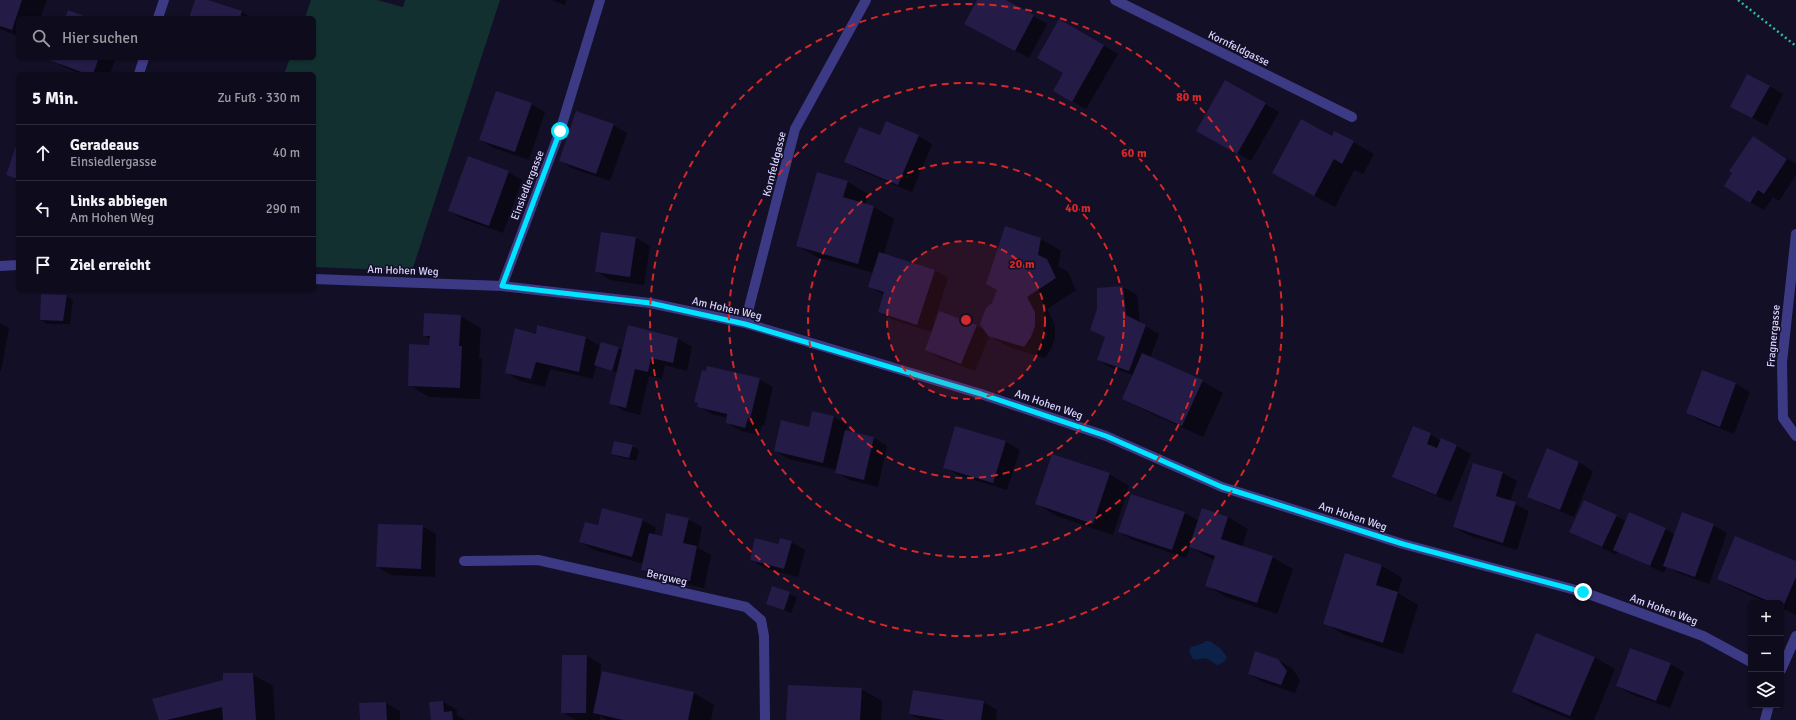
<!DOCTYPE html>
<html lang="de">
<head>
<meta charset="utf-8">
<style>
  :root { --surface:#0e0b1c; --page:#171425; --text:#f1f3f6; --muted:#9b9ba3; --line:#2e2b3b }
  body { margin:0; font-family:Signika,sans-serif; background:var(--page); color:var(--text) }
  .controls { position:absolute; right:12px; bottom:12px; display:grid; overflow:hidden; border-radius:6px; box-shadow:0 1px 3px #0004 }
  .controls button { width:36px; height:36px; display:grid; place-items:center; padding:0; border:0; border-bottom:1px solid var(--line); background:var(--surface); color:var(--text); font:20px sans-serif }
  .stop { position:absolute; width:12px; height:12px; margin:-9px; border:3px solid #00e5ff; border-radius:50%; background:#fff }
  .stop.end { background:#00e5ff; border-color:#fff; box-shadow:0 1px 4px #0008 }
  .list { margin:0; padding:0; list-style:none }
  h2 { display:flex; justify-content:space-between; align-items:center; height:52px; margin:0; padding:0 16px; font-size:17px }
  h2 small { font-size:13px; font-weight:400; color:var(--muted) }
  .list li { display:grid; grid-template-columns:26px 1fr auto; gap:12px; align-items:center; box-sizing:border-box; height:56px; padding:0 16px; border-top:1px solid var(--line) }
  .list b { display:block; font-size:15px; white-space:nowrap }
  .list p { margin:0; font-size:13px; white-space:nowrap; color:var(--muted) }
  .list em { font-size:13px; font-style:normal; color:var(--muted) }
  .icon { flex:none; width:22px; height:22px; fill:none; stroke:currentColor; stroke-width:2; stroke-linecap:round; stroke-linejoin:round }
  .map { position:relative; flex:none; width:1796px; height:720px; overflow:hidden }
  .search { position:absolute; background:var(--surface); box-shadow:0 1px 3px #0004; left:16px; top:16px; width:300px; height:44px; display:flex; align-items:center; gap:10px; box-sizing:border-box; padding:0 14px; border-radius:6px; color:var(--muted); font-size:15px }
  .panel { position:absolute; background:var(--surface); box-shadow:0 1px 3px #0004; left:16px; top:72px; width:300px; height:220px; border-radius:6px }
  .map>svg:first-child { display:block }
  .green { fill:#12302f }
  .water { fill:#0c2248 }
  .shadow { fill:#0007 }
  .building { fill:#241b47 }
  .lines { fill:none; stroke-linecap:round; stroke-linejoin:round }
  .path { stroke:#2fb8b0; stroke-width:2.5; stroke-dasharray:2 3; stroke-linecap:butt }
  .minor { stroke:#3d3a85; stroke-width:10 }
  .route { stroke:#00e5ff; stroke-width:5 }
  .ring { fill:none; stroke:#d62828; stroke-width:2; stroke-dasharray:7 5 }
  .labels { text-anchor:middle; stroke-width:3; stroke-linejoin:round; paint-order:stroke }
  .street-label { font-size:11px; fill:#d9d4ff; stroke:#130f26 }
  .centre { fill:#d62828; stroke:#130f26; stroke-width:2 }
  .ring-label { font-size:12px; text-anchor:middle; font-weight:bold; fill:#d62828; stroke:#130f26; stroke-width:3; stroke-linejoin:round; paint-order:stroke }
</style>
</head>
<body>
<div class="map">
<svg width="1796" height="720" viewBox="0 0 1796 720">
  <rect width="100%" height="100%" fill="#130f26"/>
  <!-- green -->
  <path class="green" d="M 311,0 L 377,0 L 403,7 L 405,0 L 500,0 L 412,271 L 314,267 L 314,74 L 284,74 L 290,58 L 314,58 L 314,18 L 305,18 Z"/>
  <!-- water -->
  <path class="water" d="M 1205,641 L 1210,641 L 1220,648 L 1227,657 L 1224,662 L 1217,665 L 1206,658 L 1195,660 L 1192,658 L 1189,651 L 1191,647 L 1204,643 Z"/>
  <!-- shadow -->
  <path class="shadow" d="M 0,0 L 47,0 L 40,18 L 18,18 L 18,36 L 0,29 Z
    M 196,0 L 205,0 L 242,12 L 252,18 L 190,18 Z
    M 552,0 L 566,0 L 565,5 Z
    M 978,0 L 1004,0 L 1047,24 L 1029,58 L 980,32 Z
    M 1060,20 L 1118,54 L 1086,109 L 1054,91 L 1064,73 Z
    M 51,58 L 116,58 L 110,74 L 82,74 L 64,67 Z
    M 1226,81 L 1279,112 L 1251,161 L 1197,130 Z
    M 1769,86 L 1783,94 L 1767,126 L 1745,114 Z
    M 531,104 L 545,112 L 529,160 L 494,148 L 480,140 Z
    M 613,125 L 627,133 L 610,181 L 574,169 L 560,161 Z
    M 1335,132 L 1374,154 L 1363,174 L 1354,170 L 1335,207 L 1273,173 L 1332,137 Z
    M 918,136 L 932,144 L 912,192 L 859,170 L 845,162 Z
    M 1753,137 L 1796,164 L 1796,175 L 1779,201 L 1773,197 L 1764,210 L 1750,202 Z
    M 508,172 L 522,180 L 503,233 L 463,219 L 449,211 Z
    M 818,173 L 848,182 L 868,194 L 865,205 L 874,207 L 894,219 L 884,254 L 934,270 L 948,278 L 934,322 L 936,323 L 977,326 L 986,331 L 998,290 L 1006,227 L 1041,239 L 1061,251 L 1058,266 L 1068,272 L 1076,290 L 1047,309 L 1055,325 L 1055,338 L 1051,349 L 1045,358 L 1009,347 L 989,336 L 975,371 L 940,358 L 926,349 L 932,332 L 893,320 L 879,312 L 884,295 L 870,287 L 874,273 L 817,257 L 797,245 Z
    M 636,238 L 650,246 L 644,285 L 610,280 L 596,271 Z
    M 1123,287 L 1137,295 L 1140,323 L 1159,334 L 1150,358 L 1202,381 L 1223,393 L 1203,437 L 1144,410 L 1124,399 L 1134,375 L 1112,368 L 1098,360 Z
    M 66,296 L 73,300 L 70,324 L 47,324 L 41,320 Z
    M 460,316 L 481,328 L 479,358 L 482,359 L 480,399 L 429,397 L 409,385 L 430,346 L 430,339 L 424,335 Z
    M 0,323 L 9,328 L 1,371 L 0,371 Z
    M 538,326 L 586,338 L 600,346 L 618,348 L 623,351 L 678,339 L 692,347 L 687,371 L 665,365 L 662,379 L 649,376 L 640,415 L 624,411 L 610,403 L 618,373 L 596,365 L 593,379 L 550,369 L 545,387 L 520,381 L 506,372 L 536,335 Z
    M 1703,371 L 1736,384 L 1750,392 L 1734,434 L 1701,421 L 1687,413 Z
    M 759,379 L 773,387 L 764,426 L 762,425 L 759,435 L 741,431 L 727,423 L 728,418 L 712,414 L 698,406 L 699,404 L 695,402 Z
    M 834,417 L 848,425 L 846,432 L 874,438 L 887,446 L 878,487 L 850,480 L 836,472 L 836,470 L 789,459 L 775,451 L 810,428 Z
    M 956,427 L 1006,442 L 1020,450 L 1007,490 L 958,475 L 944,467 Z
    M 1430,434 L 1441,441 L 1442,439 L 1457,446 L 1471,454 L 1451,502 L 1407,484 L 1393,476 Z
    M 632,446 L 639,450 L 636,461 L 619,457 L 612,453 Z
    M 1548,450 L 1579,462 L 1593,471 L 1574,517 L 1543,504 L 1529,496 Z
    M 1474,464 L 1503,473 L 1517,481 L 1510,502 L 1529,511 L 1517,550 L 1468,535 L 1454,527 Z
    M 1109,474 L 1129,486 L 1113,535 L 1057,516 L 1037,504 Z
    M 1185,513 L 1199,521 L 1228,517 L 1248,529 L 1242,547 L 1272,557 L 1293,569 L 1277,614 L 1226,597 L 1206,585 L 1214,560 L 1190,547 L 1186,558 L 1133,540 L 1119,532 Z
    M 1616,516 L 1626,521 L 1665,529 L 1675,535 L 1713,525 L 1727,533 L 1709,584 L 1678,573 L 1667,566 L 1664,573 L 1618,551 L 1616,555 L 1571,532 Z
    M 688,519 L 702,527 L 698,548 L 711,555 L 704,588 L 656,578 L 642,570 L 644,564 L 594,550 L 581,542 L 598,527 L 642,520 L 656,528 L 654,535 L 662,537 Z
    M 422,526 L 436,534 L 435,577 L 391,575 L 377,567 Z
    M 791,542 L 805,550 L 798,577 L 765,568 L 751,560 L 779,546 Z
    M 1346,555 L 1382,566 L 1402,578 L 1398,593 L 1418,605 L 1403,654 L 1345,635 L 1324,623 Z
    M 1796,563 L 1796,615 L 1781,608 L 1781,603 L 1768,603 L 1739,590 L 1718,579 Z
    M 772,587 L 797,597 L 791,613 L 767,603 Z
    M 587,656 L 601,664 L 600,680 L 603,672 L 694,693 L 714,705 L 711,720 L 607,720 L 600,716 L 600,720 L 576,720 L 562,712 Z
    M 1594,657 L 1615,669 L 1594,720 L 1573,720 L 1533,704 L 1513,692 Z
    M 1278,660 L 1292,668 L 1300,680 L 1295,693 L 1263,682 L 1249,674 Z
    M 1670,664 L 1684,672 L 1670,708 L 1631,694 L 1617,686 Z
    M 252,674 L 273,686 L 275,720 L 160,720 Z
    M 861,689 L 882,701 L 881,720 L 787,720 Z
    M 443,702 L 457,710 L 457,715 L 466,720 L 432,720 Z
    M 983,702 L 997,710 L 996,720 L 921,720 L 910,714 Z
    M 386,703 L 400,711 L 400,720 L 361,720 Z"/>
  <!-- building -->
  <path class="building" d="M 0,0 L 22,0 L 12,30 L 0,26 Z
    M 195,0 L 208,0 L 242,11 L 240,18 L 189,18 Z
    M 977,0 L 1006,0 L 1034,15 L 1015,51 L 964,24 Z
    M 68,10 L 89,18 L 65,18 Z
    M 1059,19 L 1104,45 L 1072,102 L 1053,91 L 1063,73 L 1037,58 Z
    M 50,58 L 99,58 L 93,74 L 87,74 L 49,60 Z
    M 1747,74 L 1770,86 L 1752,118 L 1730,107 Z
    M 1225,80 L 1266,103 L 1237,154 L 1196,131 Z
    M 496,91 L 532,103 L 515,152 L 479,140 Z
    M 576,111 L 614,124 L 596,174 L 559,161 Z
    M 1301,119 L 1332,136 L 1334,131 L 1354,141 L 1342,164 L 1334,159 L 1314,196 L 1272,173 Z
    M 886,121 L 919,135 L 898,185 L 844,162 L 859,127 L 880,135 Z
    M 1753,136 L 1787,159 L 1764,194 L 1758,190 L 1750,203 L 1724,186 L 1732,173 L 1729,171 Z
    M 18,140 L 18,179 L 6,175 Z
    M 468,156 L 509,171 L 489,226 L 448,211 Z
    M 817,172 L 848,181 L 843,197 L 874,206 L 858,264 L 796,246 Z
    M 1005,226 L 1041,238 L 1038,255 L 1047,259 L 1056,278 L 1027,297 L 1035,312 L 1035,326 L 1031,337 L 1024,347 L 988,336 L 980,324 L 986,308 L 992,303 L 997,290 L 986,284 Z
    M 601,232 L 636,237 L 630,277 L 595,272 Z
    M 879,252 L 935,270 L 917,325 L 878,312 L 884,292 L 868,287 Z
    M 1123,286 L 1126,315 L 1146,325 L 1129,371 L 1097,360 L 1105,337 L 1090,330 L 1097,309 L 1097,288 Z
    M 41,294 L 67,295 L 63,321 L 40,320 Z
    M 939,311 L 977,325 L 961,364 L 925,350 Z
    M 424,313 L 461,315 L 459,346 L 462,346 L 460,388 L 408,386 L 409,344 L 429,345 L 430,336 L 423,336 Z
    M 537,325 L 586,337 L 579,372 L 536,362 L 531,379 L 505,373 L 515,328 L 536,334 Z
    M 628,325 L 678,338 L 673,363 L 651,358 L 648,372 L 635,369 L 626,408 L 609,404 Z
    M 601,342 L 619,347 L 612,371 L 594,365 Z
    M 1142,353 L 1203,380 L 1182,426 L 1122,399 Z
    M 707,366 L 760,378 L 750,419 L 748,418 L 745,428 L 726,423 L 727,414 L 697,407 L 698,403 L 694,402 L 702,370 L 706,371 Z
    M 1702,370 L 1736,383 L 1720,427 L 1686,413 Z
    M 812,411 L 834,416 L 823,463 L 774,451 L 781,420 L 809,427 Z
    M 955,426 L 1006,441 L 993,483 L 943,468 Z
    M 1413,426 L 1431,433 L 1427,444 L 1437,448 L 1441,438 L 1457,445 L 1436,495 L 1392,477 Z
    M 845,430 L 874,437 L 864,480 L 835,473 Z
    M 614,441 L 633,445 L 629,458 L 611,454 Z
    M 1547,448 L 1579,462 L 1560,510 L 1527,497 Z
    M 1052,454 L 1110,473 L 1093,524 L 1035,504 Z
    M 1473,463 L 1503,472 L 1496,496 L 1516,502 L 1503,543 L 1453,527 Z
    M 1131,494 L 1185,512 L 1172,550 L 1118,532 Z
    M 1584,500 L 1617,515 L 1602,547 L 1569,532 Z
    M 602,508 L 643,519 L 632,557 L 579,542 L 585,522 L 598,525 Z
    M 1202,508 L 1228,517 L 1221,539 L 1273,556 L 1257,603 L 1205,586 L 1215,556 L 1189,547 Z
    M 1629,512 L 1666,528 L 1650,566 L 1613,550 Z
    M 1682,512 L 1714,524 L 1695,577 L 1663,566 Z
    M 666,513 L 689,518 L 683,543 L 697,546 L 690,581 L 641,570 L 649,533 L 662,536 Z
    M 378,524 L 423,525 L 421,569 L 376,567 Z
    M 1735,536 L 1796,561 L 1796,577 L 1783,607 L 1781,606 L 1781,603 L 1773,603 L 1717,579 Z
    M 755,538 L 778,544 L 780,538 L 792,541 L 784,569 L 750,560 Z
    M 1345,553 L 1382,565 L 1376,585 L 1398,592 L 1383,643 L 1323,624 Z
    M 772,586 L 790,592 L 784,610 L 766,604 Z
    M 1536,633 L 1595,657 L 1570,716 L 1512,692 Z
    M 1630,648 L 1671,663 L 1656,701 L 1616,686 Z
    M 1255,651 L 1278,659 L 1287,671 L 1281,685 L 1248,674 Z
    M 562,655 L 587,655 L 586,713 L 561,713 Z
    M 602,671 L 694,692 L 688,720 L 623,720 L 593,713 Z
    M 223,673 L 253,673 L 256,720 L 223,720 L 222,707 L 167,720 L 159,720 L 152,699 L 223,680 Z
    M 788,685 L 862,688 L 860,720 L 786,720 Z
    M 913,690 L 984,701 L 981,720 L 945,720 L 909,714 Z
    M 443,701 L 444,712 L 452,711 L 453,720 L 431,720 L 429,702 Z
    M 386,702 L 387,720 L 360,720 L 359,703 Z"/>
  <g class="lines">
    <!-- path -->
    <path class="path" d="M 1738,0 L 1796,46"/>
    <!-- minor -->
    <path class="minor" d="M 1115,0 L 1352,117
      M 158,18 L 164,0
      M 139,74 L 144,58
      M 1796,234 L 1782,362 L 1783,418 L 1796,436
      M 0,266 L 18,265
      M 314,279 L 502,286 L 650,303 L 745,323 L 981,394 L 1106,436 L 1222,487 L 1403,544 L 1583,592 L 1703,636 L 1751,662
      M 502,286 L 560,131 L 600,0
      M 745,323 L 795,129 L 866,0
      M 464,561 L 538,560 L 746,607 L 761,620 L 764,636 L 765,720
      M 1781,670 L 1796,636
      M 1765,720 L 1769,705"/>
  </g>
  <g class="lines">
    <!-- route -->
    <path class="route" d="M 560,131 L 502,286 L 650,303 L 745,324 L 981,394 L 1106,436 L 1222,487 L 1403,544 L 1583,592"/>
  </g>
  <!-- distance rings -->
  <circle cx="966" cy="320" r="79" fill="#d62828" fill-opacity=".12"/>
  <g class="ring">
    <circle cx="966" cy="320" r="79"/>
    <circle cx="966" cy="320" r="158"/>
    <circle cx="966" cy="320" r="237"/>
    <circle cx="966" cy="320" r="316"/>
  </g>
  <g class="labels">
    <!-- street labels -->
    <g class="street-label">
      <text transform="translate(1239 48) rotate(26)" y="4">Kornfeldgasse</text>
      <text transform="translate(774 164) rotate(-76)" y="4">Kornfeldgasse</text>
      <text transform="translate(527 185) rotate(-69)" y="4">Einsiedlergasse</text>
      <text transform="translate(403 270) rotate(2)" y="4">Am Hohen Weg</text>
      <text transform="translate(727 308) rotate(13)" y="4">Am Hohen Weg</text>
      <text transform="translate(1773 336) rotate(-85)" y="4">Fragnergasse</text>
      <text transform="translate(1049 404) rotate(19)" y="4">Am Hohen Weg</text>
      <text transform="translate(1353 516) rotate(18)" y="4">Am Hohen Weg</text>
      <text transform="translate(667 577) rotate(13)" y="4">Bergweg</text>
      <text transform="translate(1664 609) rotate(20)" y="4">Am Hohen Weg</text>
    </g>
  </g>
  <circle cx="966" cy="320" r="6" class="centre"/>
  <g class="ring-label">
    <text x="1189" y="101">80 m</text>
    <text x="1134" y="157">60 m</text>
    <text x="1078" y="212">40 m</text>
    <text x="1022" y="268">20 m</text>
  </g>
</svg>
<div class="controls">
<button>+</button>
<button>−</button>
<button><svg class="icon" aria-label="layers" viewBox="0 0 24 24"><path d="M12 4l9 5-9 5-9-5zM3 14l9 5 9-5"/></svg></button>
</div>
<div class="stop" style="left:560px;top:131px"></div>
<div class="stop end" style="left:1583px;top:592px"></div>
<div class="search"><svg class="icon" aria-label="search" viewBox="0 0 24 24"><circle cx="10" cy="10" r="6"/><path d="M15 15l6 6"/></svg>Hier suchen</div>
<section class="panel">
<h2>5 Min.<small>Zu Fuß · 330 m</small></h2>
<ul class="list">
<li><svg class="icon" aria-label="ahead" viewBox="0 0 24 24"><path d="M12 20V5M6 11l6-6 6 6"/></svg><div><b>Geradeaus</b><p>Einsiedlergasse</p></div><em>40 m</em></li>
<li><svg class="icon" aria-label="left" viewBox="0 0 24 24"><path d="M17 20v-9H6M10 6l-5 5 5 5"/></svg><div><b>Links abbiegen</b><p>Am Hohen Weg</p></div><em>290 m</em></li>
<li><svg class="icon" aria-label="arrive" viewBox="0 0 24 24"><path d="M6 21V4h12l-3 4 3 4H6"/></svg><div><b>Ziel erreicht</b></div></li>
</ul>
</section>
</div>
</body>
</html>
